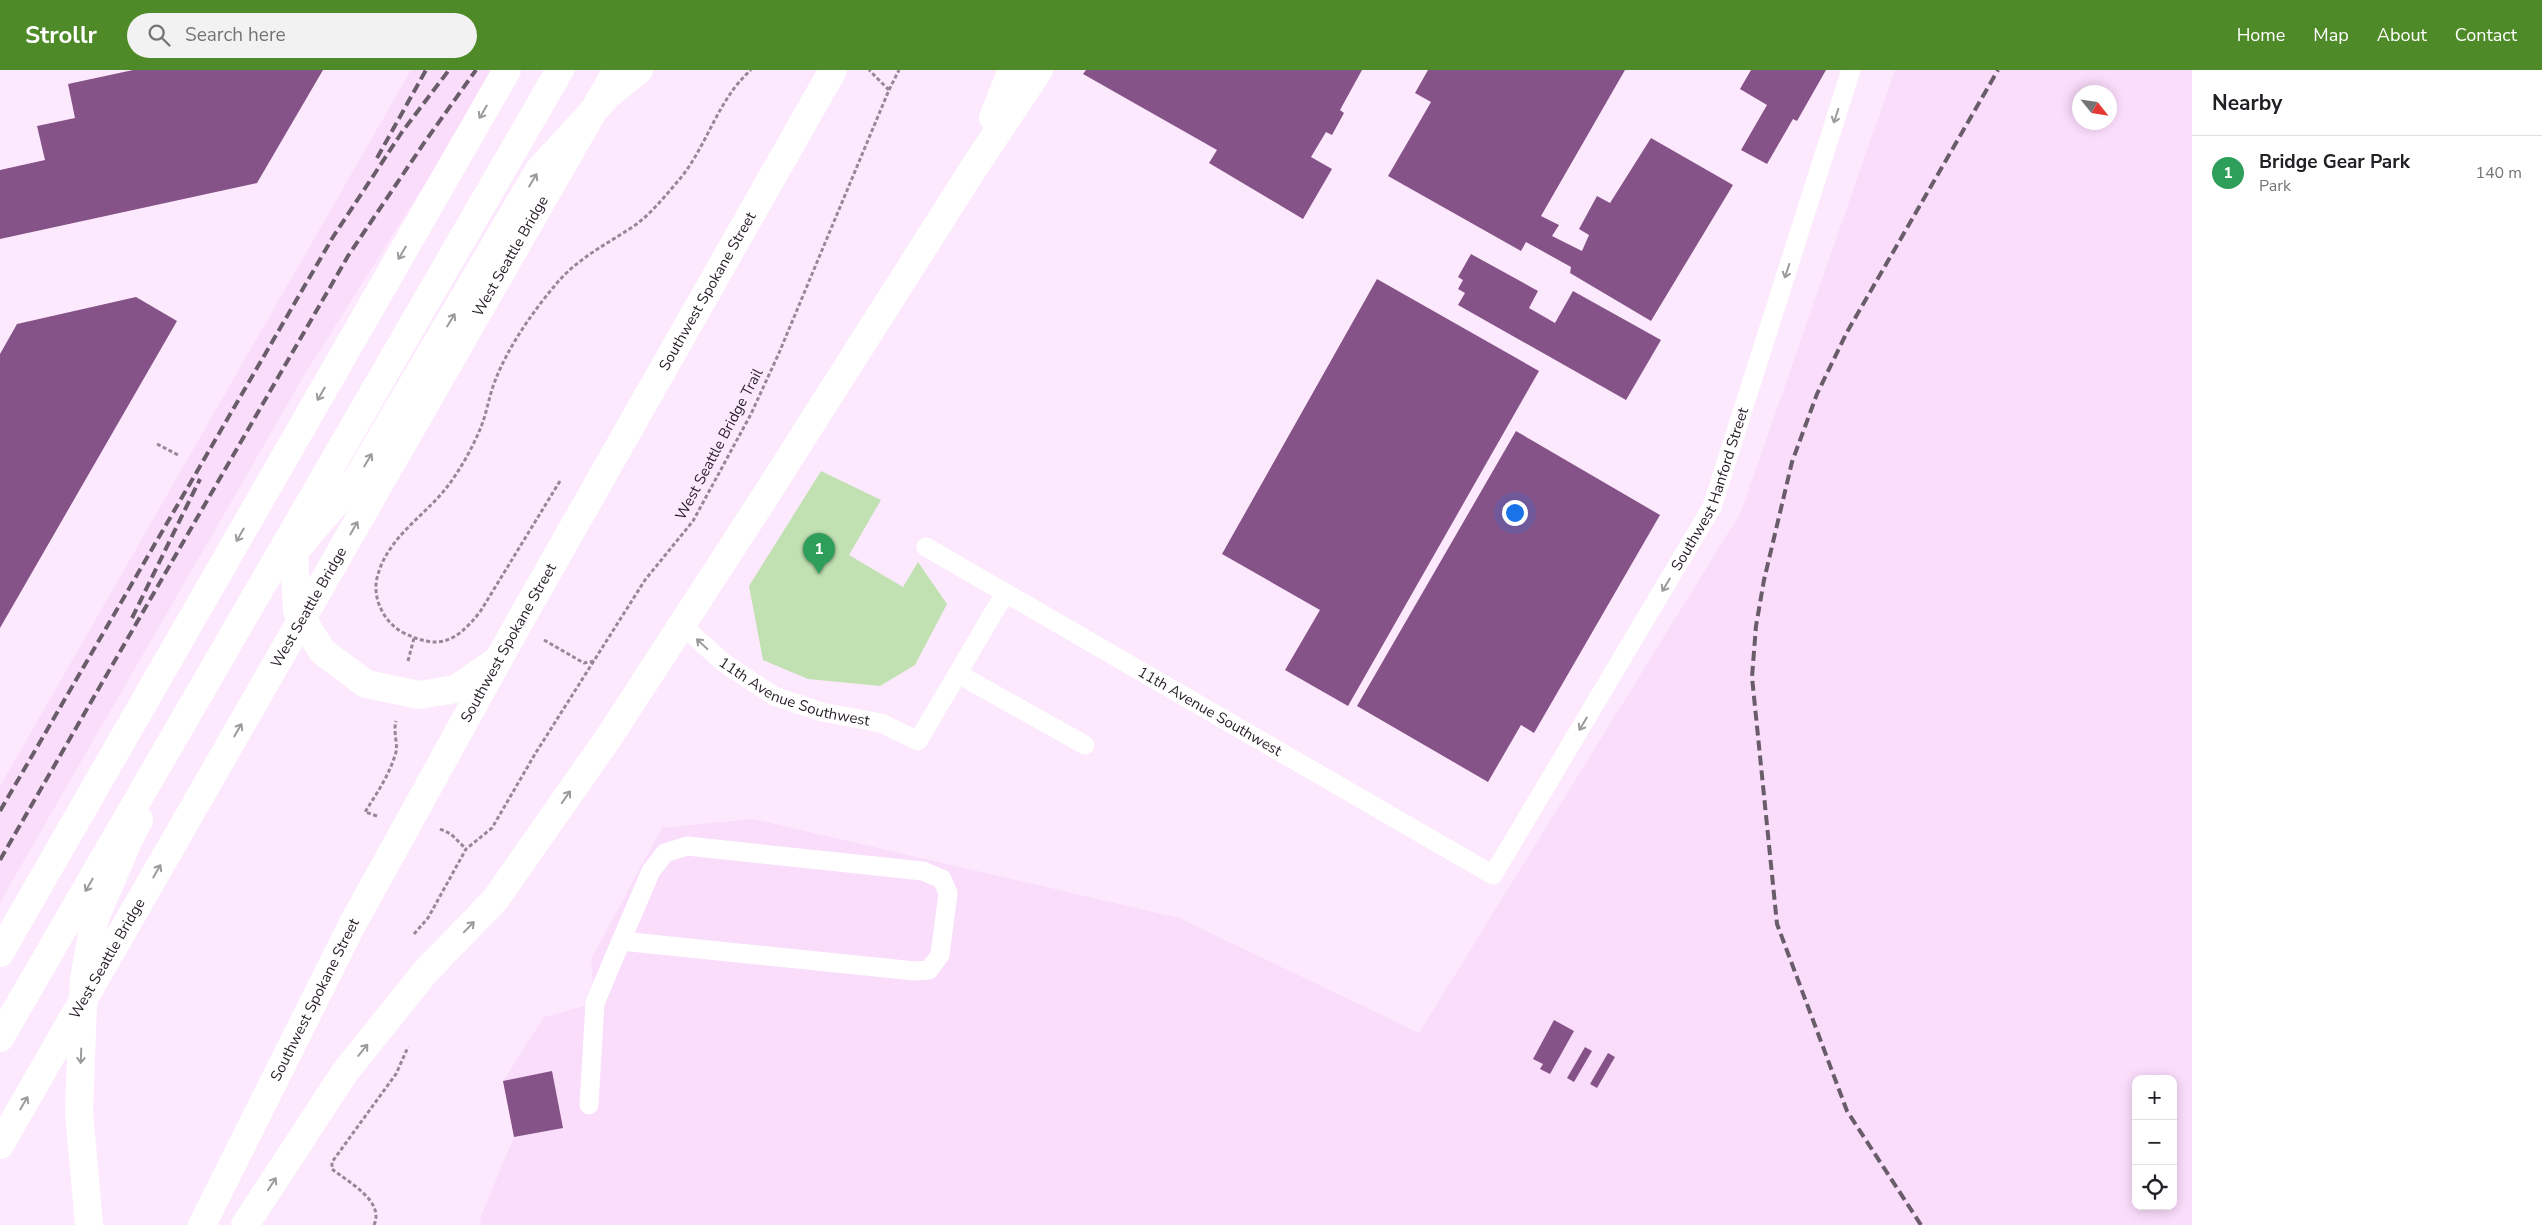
<!DOCTYPE html>
<html lang="en">
<head>
<meta charset="utf-8">
<style>
  :root { --surface:#fff; --page:#f2f2f2; --text:#202124; --muted:#757577; --line:#e0e0e0; --accent:#4f8a28 }
  body { margin:0; font-family:"Nunito Sans",sans-serif; background:var(--page); color:var(--text) }
  .controls { position:absolute; right:15px; bottom:15px; display:grid; overflow:hidden; border-radius:10px; box-shadow:0 2px 12px #0003 }
  .controls button { width:45px; height:45px; display:grid; place-items:center; padding:0; border:0; border-bottom:1px solid var(--line); background:var(--surface); color:var(--text); font:25px sans-serif }
  .compass { position:absolute; left:2072px; top:15px; width:45px; height:45px; border-radius:50%; background:var(--surface); box-shadow:0 2px 12px #0003; rotate:120deg }
  .you { position:absolute; left:1514px; top:442px; width:18px; height:18px; margin:-12px; border:4px solid #fff; border-radius:50%; background:#1a73e8; box-shadow:0 0 0 8px #1a73e833 }
  .badge { display:grid; place-items:center; width:32px; height:32px; border-radius:50%; background:var(--accent); color:#fff; font-size:16px; font-weight:700 }
  .pin { position:absolute; translate:-50% -41px; filter:drop-shadow(0 1px 2px #0008) }
  .pin::after { content:''; position:absolute; top:26px; width:18px; height:15px; background:inherit; clip-path:polygon(0 0,100% 0,50% 100%) }
  .list { margin:0; padding:0; list-style:none }
  h2 { display:flex; justify-content:space-between; align-items:center; height:65px; margin:0; padding:0 20px; font-size:21px }
  h2 small { font-size:16px; font-weight:400; color:var(--muted) }
  .list li { display:grid; grid-template-columns:32px 1fr auto; gap:15px; align-items:center; box-sizing:border-box; height:75px; padding:0 20px; border-top:1px solid var(--line) }
  .list b { display:block; font-size:19px; white-space:nowrap }
  .list p { margin:0; font-size:16px; white-space:nowrap; color:var(--muted) }
  .list em { font-size:16px; font-style:normal; color:var(--muted) }
  .icon { flex:none; width:28px; height:28px; fill:none; stroke:currentColor; stroke-width:2; stroke-linecap:round; stroke-linejoin:round }
  .map { position:relative; flex:none; width:2192px; height:1155px; overflow:hidden }
  header { display:flex; align-items:center; gap:30px; box-sizing:border-box; height:70px; padding:0 25px; background:var(--accent); color:#fff }
  header strong { font-size:24px }
  nav { display:flex; gap:28px; margin-inline-start:auto; font-size:18px }
  .search { width:350px; height:45px; background:var(--page); display:flex; align-items:center; gap:12px; box-sizing:border-box; padding:0 18px; border-radius:28px; color:var(--muted); font-size:19px }
  main { display:flex }
  aside { flex:1; background:var(--surface) }
  .map>svg:first-child { display:block }
  .built { fill:#fadcfb; fill-rule:evenodd }
  .green { fill:#c1e1b2 }
  .building { fill:#865388 }
  .lines { fill:none; stroke-linecap:round; stroke-linejoin:round }
  .path { stroke:#978897; stroke-width:3; stroke-dasharray:4 2.5; stroke-linecap:butt }
  .service { stroke:#fff; stroke-width:19 }
  .tertiary { stroke:#fff; stroke-width:28 }
  .secondary { stroke:#fff; stroke-width:28 }
  .motorway { stroke:#fff; stroke-width:28 }
  .rail { stroke:#695d6a; stroke-width:4; stroke-dasharray:10 5; stroke-linecap:butt }
  .oneway { stroke:#9d9a9e }
  .labels { text-anchor:middle; stroke-width:5; stroke-linejoin:round; paint-order:stroke }
  .street-label { font-size:15px; fill:#261e27; stroke:#fde9fd }
</style>
</head>
<body>
<header>
<strong>Strollr</strong>
<div class="search"><svg class="icon" aria-label="search" viewBox="0 0 24 24"><circle cx="10" cy="10" r="6"/><path d="M15 15l6 6"/></svg>Search here</div>
<nav><a>Home</a><a>Map</a><a>About</a><a>Contact</a></nav>
</header>
<main>
<div class="map">
<svg width="2192" height="1155" viewBox="0 0 2192 1155">
  <rect width="100%" height="100%" fill="#fde9fd"/>
  <!-- built -->
  <path class="built" d="M 411,0 L 523,0 L 443,85 L 305,304 L 0,832 L 0,716 Z
    M 1895,0 L 2192,0 L 2192,1155 L 481,1155 L 480,1148 L 514,1067 L 503,1011 L 544,947 L 595,933 L 591,889 L 662,758 L 753,749 L 1179,848 L 1419,963 L 1741,442 ZM 2080,22 L 2110,22 L 2110,52 L 2080,52 ZM 2136,1009 L 2173,1009 L 2173,1136 L 2136,1136 Z"/>
  <!-- green -->
  <path class="green" d="M 821,401 L 881,430 L 849,485 L 903,517 L 918,492 L 947,534 L 915,595 L 880,616 L 808,609 L 763,590 L 749,516 Z"/>
  <!-- building -->
  <path class="building" d="M 133,0 L 323,0 L 257,113 L 0,169 L 0,100 L 45,90 L 37,56 L 75,48 L 68,14 Z
    M 1086,0 L 1362,0 L 1340,40 L 1344,43 L 1332,65 L 1326,62 L 1311,87 L 1332,99 L 1303,149 L 1209,93 L 1217,80 L 1083,4 Z
    M 1428,0 L 1625,0 L 1541,146 L 1559,155 L 1552,166 L 1582,181 L 1589,165 L 1579,159 L 1597,126 L 1610,133 L 1651,68 L 1733,115 L 1651,251 L 1570,203 L 1571,197 L 1526,172 L 1521,181 L 1388,106 L 1431,32 L 1415,23 Z
    M 1751,0 L 1826,0 L 1797,51 L 1793,49 L 1767,94 L 1741,80 L 1767,35 L 1740,19 Z
    M 1471,184 L 1538,221 L 1529,238 L 1555,253 L 1573,221 L 1661,270 L 1626,330 L 1458,235 L 1465,223 L 1458,219 L 1463,210 L 1458,207 Z
    M 1377,209 L 1539,301 L 1348,636 L 1285,600 L 1320,540 L 1222,484 Z
    M 136,227 L 177,251 L 0,558 L 0,284 L 17,254 Z
    M 1516,361 L 1660,445 L 1534,663 L 1521,655 L 1488,712 L 1357,636 Z
    M 1554,950 L 1574,961 L 1550,1004 L 1540,999 L 1543,994 L 1533,989 Z
    M 1585,977 L 1592,981 L 1574,1012 L 1567,1008 Z
    M 1608,983 L 1615,987 L 1597,1018 L 1590,1014 Z
    M 552,1001 L 563,1058 L 514,1067 L 503,1011 Z"/>
  <g class="lines">
    <!-- path -->
    <path class="path" d="M 889,20 L 899,0
      M 157,374 L 180,386
      M 560,411 L 480,542 C 456,572 439,581 402,562 C 384,552 372,528 377,508 C 387,467 424,447 447,417 C 460,400 473,377 481,357 C 487,342 489,326 495,311 C 508,277 533,241 557,213 C 578,188 607,174 634,156 C 651,144 665,126 679,110 C 708,75 717,30 751,0
      M 544,570 L 584,593 L 594,591
      M 408,591 L 414,568
      M 377,746 L 365,742 C 377,723 390,704 396,682 C 398,674 393,662 396,651
      M 440,759 L 451,764 L 466,779
      M 414,864 L 428,848 L 466,779 L 492,758 L 535,684 L 645,510 L 693,451 L 751,344 L 779,283 L 889,20 L 869,0
      M 374,1155 C 385,1131 348,1112 332,1099 L 332,1092 L 396,1004 L 408,977"/>
    <!-- service -->
    <g class="service">
      <path id="s1" d="M 926,477 L 1493,805 L 1712,437 L 1851,0"/>
      <path id="s2" d="M 682,555 L 724,593 L 774,626 L 822,642 L 881,653 L 918,671 L 1005,523"/>
      <path d="M 958,604 L 1085,675"/>
      <path d="M 589,1035 L 595,933 L 621,871 L 915,901 L 929,900 L 940,885 L 948,823 L 942,809 L 923,801 L 687,776 L 665,783 L 651,801 L 621,871"/>
    </g>
    <!-- tertiary -->
    <path class="tertiary" d="M 993,48 L 1012,0
      M 498,590 L 456,619 L 419,625 L 366,614 L 322,581 L 297,540 L 294,482 L 358,407 L 539,100 L 608,25 L 639,0
      M 89,1155 L 79,1042 L 84,909 L 95,848 L 130,767 L 139,750
      M 245,1155 L 345,1002 L 426,901 L 495,830 L 609,667 L 768,422 L 975,96 L 1039,0"/>
    <!-- secondary -->
    <path class="secondary" id="s3" d="M 202,1155 L 353,853 L 516,558 L 833,0"/>
    <!-- motorway -->
    <g class="motorway">
      <path d="M 0,883 L 507,0"/>
      <path d="M 0,968 L 560,0"/>
      <path id="s4" d="M 0,1075 L 617,0"/>
    </g>
    <!-- rail -->
    <path class="rail" d="M 377,88 L 426,0
      M 132,548 L 200,409
      M 0,741 L 333,167 L 402,62 L 449,0
      M 0,790 L 348,186 L 424,73 L 476,0
      M 1921,1155 L 1847,1041 L 1777,854 L 1752,607 L 1756,556 L 1764,510 L 1792,392 L 1817,324 L 1847,262 L 1998,0"/>
  </g>
  <!-- one-way arrows -->
  <defs><path id="oneway-shaft" d="M-6 0H5M1.5-3L5.5 0L1.5 3" fill="none" stroke-width="1.6" stroke-linecap="round" stroke-linejoin="round" transform="scale(1.25)"/></defs>
  <g class="oneway">
    <use href="#oneway-shaft" transform="translate(483 42) rotate(120)"/>
    <use href="#oneway-shaft" transform="translate(1836 46) rotate(108)"/>
    <use href="#oneway-shaft" transform="translate(533 110) rotate(-59)"/>
    <use href="#oneway-shaft" transform="translate(402 183) rotate(120)"/>
    <use href="#oneway-shaft" transform="translate(1787 201) rotate(108)"/>
    <use href="#oneway-shaft" transform="translate(451 250) rotate(-59)"/>
    <use href="#oneway-shaft" transform="translate(321 324) rotate(120)"/>
    <use href="#oneway-shaft" transform="translate(368 390) rotate(-59)"/>
    <use href="#oneway-shaft" transform="translate(354 458) rotate(-60)"/>
    <use href="#oneway-shaft" transform="translate(240 465) rotate(120)"/>
    <use href="#oneway-shaft" transform="translate(1666 515) rotate(121)"/>
    <use href="#oneway-shaft" transform="translate(702 574) rotate(-137)"/>
    <use href="#oneway-shaft" transform="translate(1583 654) rotate(121)"/>
    <use href="#oneway-shaft" transform="translate(238 660) rotate(-60)"/>
    <use href="#oneway-shaft" transform="translate(566 727) rotate(-55)"/>
    <use href="#oneway-shaft" transform="translate(157 801) rotate(-60)"/>
    <use href="#oneway-shaft" transform="translate(89 815) rotate(120)"/>
    <use href="#oneway-shaft" transform="translate(469 857) rotate(-46)"/>
    <use href="#oneway-shaft" transform="translate(363 980) rotate(-51)"/>
    <use href="#oneway-shaft" transform="translate(81 986) rotate(92)"/>
    <use href="#oneway-shaft" transform="translate(24 1033) rotate(-60)"/>
    <use href="#oneway-shaft" transform="translate(272 1114) rotate(-57)"/>
  </g>
  <g class="labels">
    <!-- street labels -->
    <g class="street-label">
      <text dy="5" stroke="none"><textPath href="#s4" startOffset="1025">West Seattle Bridge</textPath></text>
      <text dy="5" stroke="none"><textPath href="#s3" startOffset="1062">Southwest Spokane Street</textPath></text>
      <text transform="translate(719 374) rotate(-62)" y="5">West Seattle Bridge Trail</text>
      <text dy="5" stroke="none"><textPath href="#s1" startOffset="1099">Southwest Hanford Street</textPath></text>
      <text dy="5" stroke="none"><textPath href="#s4" startOffset="620">West Seattle Bridge</textPath></text>
      <text dy="5" stroke="none"><textPath href="#s3" startOffset="658">Southwest Spokane Street</textPath></text>
      <text dy="5" stroke="none"><textPath href="#s2" startOffset="134">11th Avenue Southwest</textPath></text>
      <text dy="5" stroke="none"><textPath href="#s1" startOffset="328">11th Avenue Southwest</textPath></text>
      <text dy="5" stroke="none"><textPath href="#s4" startOffset="215">West Seattle Bridge</textPath></text>
      <text dy="5" stroke="none"><textPath href="#s3" startOffset="252">Southwest Spokane Street</textPath></text>
    </g>
  </g>
</svg>
<div class="controls">
<button>+</button>
<button>−</button>
<button><svg class="icon" aria-label="locate" viewBox="0 0 24 24"><circle cx="12" cy="12" r="6"/><path d="M12 2v4M12 18v4M2 12h4M18 12h4"/></svg></button>
</div>
<svg class="compass" viewBox="-18 -18 36 36"><path d="M0-13l5 13h-10z" fill="#e53935"/><path d="M0 13l5-13h-10z" fill="#757577"/></svg>
<div class="you"></div>
<div class="pin badge" style="left:819px;top:504px;background:#2e9e5b">1</div>
</div>
<aside>
<h2>Nearby<small></small></h2>
<ul class="list">
<li><span class="badge" style="background:#2e9e5b">1</span><div><b>Bridge Gear Park</b><p>Park</p></div><em>140 m</em></li>
</ul>
</aside>
</main>
</body>
</html>
